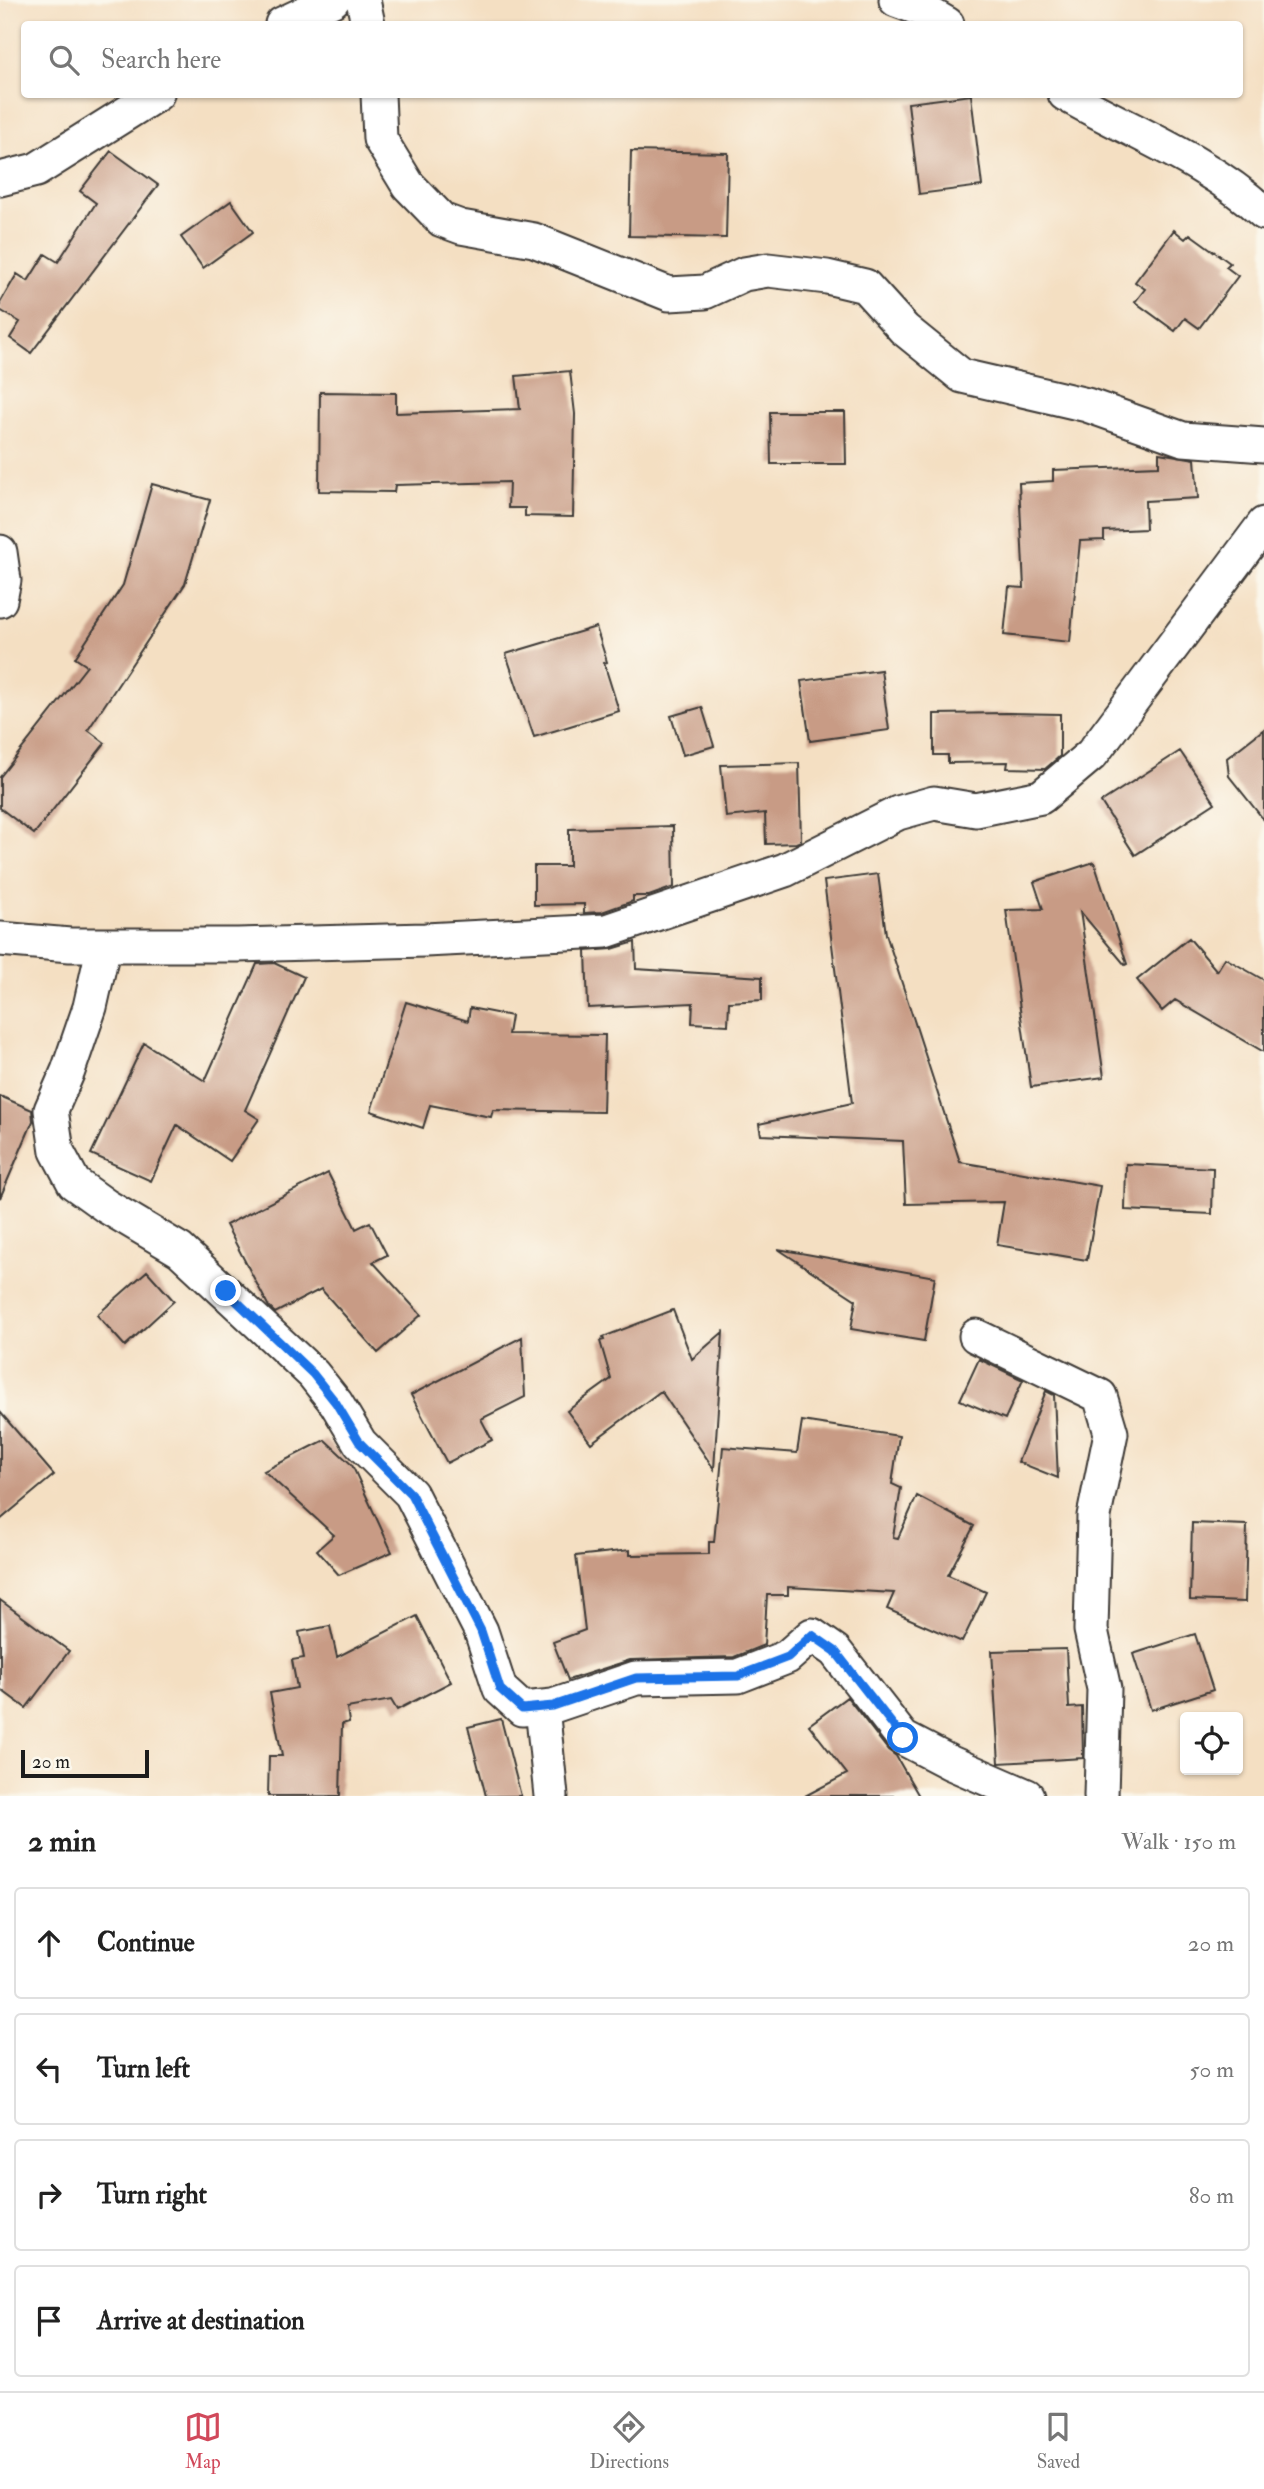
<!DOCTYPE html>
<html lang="en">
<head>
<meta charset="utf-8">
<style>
  :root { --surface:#fff; --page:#f6f6f6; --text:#222; --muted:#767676; --line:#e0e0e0; --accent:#d1495b }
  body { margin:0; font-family:"IM FELL Double Pica",serif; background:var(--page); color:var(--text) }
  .controls { position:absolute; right:21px; bottom:21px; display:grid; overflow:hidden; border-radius:7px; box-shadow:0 2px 5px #0004 }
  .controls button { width:63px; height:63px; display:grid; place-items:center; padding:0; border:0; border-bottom:2px solid var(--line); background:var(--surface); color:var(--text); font:35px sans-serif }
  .scale { position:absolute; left:21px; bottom:18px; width:128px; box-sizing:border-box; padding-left:7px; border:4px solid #1c1c1c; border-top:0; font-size:19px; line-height:24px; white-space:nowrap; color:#1c1c1c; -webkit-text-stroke:5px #fbf7ec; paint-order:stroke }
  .stop { position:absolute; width:21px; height:21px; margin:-16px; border:5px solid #1a73e8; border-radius:50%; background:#fff }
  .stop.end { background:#1a73e8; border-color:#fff; box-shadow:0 2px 7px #0008 }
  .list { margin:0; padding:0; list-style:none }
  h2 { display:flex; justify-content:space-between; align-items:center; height:91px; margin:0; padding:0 28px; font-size:30px }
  h2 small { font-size:23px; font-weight:400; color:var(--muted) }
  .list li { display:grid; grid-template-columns:46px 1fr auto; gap:21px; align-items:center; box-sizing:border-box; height:112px; margin:0 14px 14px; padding:0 14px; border:2px solid var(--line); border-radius:7px }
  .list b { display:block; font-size:26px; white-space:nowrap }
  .list em { font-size:23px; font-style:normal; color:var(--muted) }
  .icon { flex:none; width:38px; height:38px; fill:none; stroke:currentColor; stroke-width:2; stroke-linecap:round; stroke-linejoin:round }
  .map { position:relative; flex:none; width:1264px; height:1796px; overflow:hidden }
  .search { position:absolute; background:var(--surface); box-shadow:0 2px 5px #0004; left:21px; right:21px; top:21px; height:77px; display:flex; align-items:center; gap:18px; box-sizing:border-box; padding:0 24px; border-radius:7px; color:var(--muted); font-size:26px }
  .sheet { height:595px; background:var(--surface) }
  nav { display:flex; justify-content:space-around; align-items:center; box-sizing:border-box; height:98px; border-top:2px solid var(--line); background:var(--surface); font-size:19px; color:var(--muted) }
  nav a { display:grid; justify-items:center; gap:4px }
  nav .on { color:var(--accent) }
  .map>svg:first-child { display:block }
  .building { fill:#c89b85 }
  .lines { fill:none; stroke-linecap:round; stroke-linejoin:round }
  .street-casing { stroke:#3c3935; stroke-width:37 }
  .street { stroke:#fff; stroke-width:33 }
  .route { stroke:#1a73e8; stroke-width:9 }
</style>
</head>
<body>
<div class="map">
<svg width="1264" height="1796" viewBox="0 0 1264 1796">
  <rect width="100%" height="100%" fill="#fbf7ec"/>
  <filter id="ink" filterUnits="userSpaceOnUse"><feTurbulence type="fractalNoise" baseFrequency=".0143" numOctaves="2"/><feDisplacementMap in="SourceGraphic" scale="14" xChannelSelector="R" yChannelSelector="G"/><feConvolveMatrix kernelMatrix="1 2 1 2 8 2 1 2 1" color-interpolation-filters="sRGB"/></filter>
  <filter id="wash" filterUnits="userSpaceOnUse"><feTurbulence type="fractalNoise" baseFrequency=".00686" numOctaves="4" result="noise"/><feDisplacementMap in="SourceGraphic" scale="28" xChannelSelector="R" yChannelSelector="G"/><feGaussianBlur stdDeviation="1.57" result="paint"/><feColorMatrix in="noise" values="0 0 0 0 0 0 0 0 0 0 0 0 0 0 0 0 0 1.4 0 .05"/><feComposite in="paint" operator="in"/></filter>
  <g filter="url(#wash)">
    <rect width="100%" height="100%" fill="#f4dfc2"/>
    <g id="blocks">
      <!-- building -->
      <path class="building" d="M 971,95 L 982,186 L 919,194 L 908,103 Z
        M 111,151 L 158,185 L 31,353 L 10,338 L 20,322 L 0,310 L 0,303 L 17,274 L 28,281 L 45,254 L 58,262 L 96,203 L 80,191 Z
        M 631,151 L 728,153 L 726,238 L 629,236 Z
        M 231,201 L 253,232 L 203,268 L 181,237 Z
        M 1174,230 L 1185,239 L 1190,234 L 1230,263 L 1226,267 L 1238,276 L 1199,328 L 1185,318 L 1175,331 L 1135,302 L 1145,289 L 1135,282 Z
        M 570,371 L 575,414 L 573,517 L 525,516 L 525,508 L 508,508 L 509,482 L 395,485 L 394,492 L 319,491 L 320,392 L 396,393 L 396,413 L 520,409 L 516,376 Z
        M 770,412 L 845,412 L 846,464 L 771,464 Z
        M 1159,453 L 1195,459 L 1198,498 L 1145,501 L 1146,529 L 1104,531 L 1104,540 L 1080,541 L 1070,642 L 1004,635 L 1009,587 L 1024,588 L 1019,483 L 1053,481 L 1053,470 L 1159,466 Z
        M 152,484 L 210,500 L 185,584 L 88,730 L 105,743 L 34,834 L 0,808 L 0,777 L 87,666 L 75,658 L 123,585 Z
        M 596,627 L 607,662 L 604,663 L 619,711 L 534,737 L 506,654 Z
        M 881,670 L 889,730 L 810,741 L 801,681 Z
        M 702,707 L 714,746 L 683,755 L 671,716 Z
        M 1008,713 L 1060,714 L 1060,756 L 1045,769 L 1007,768 L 1008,762 L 948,763 L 948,755 L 934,755 L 934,714 Z
        M 1264,729 L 1264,820 L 1229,776 L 1227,758 Z
        M 1180,751 L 1215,803 L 1135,855 L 1101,802 Z
        M 799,763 L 801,841 L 796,843 L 766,844 L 765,813 L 726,817 L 721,765 Z
        M 673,826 L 674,887 L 649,896 L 633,896 L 633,901 L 602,912 L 584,913 L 584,904 L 534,905 L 534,866 L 569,866 L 569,829 Z
        M 1094,862 L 1127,964 L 1125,965 L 1080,911 L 1104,1077 L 1031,1087 L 1006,910 L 1043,909 L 1034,882 Z
        M 878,874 L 886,934 L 960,1162 L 1100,1186 L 1087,1260 L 997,1245 L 1004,1202 L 906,1204 L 903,1141 L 761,1135 L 759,1124 L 852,1103 L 824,881 Z
        M 1189,938 L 1217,971 L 1225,958 L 1264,980 L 1264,1052 L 1175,1000 L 1162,1011 L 1137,980 Z
        M 635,942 L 636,969 L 762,977 L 762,1000 L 729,1002 L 728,1025 L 692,1023 L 693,1003 L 588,1008 L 586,951 L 612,949 Z
        M 274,963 L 304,977 L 245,1110 L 259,1119 L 230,1161 L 177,1125 L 151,1181 L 91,1154 L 144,1043 L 205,1081 L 257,964 Z
        M 406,1002 L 468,1021 L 470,1008 L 511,1016 L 508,1034 L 605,1035 L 603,1112 L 493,1110 L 491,1117 L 430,1105 L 423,1128 L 371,1111 Z
        M 0,1096 L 32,1110 L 33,1121 L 0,1198 Z
        M 1126,1164 L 1213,1168 L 1212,1214 L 1125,1210 Z
        M 328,1173 L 356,1229 L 370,1222 L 387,1255 L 373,1262 L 421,1315 L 378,1353 L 321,1289 L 275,1313 L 269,1307 L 226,1225 Z
        M 778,1249 L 935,1277 L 924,1341 L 851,1329 L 856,1300 Z
        M 147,1271 L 174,1301 L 125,1346 L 97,1315 Z
        M 673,1310 L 692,1359 L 723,1332 L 714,1469 L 661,1391 L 591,1443 L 567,1411 L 611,1379 L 600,1341 L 604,1340 L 603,1337 Z
        M 522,1337 L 525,1397 L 481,1419 L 492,1440 L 447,1463 L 411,1395 Z
        M 979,1359 L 1023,1380 L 1005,1419 L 960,1400 Z
        M 1046,1391 L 1054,1395 L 1058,1478 L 1018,1462 Z
        M 0,1412 L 54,1475 L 0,1520 Z
        M 802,1421 L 899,1436 L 892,1484 L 901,1488 L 893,1537 L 898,1538 L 917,1496 L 974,1526 L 948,1575 L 986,1592 L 962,1642 L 887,1609 L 894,1593 L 788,1587 L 788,1595 L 767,1595 L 764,1645 L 734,1657 L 630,1660 L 568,1680 L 553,1642 L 585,1630 L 576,1556 L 630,1550 L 630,1555 L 709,1554 L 709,1542 L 714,1542 L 723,1447 L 797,1453 Z
        M 325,1440 L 352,1465 L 392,1552 L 339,1575 L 317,1550 L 334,1535 L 264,1471 Z
        M 1192,1523 L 1247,1525 L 1245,1602 L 1190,1600 Z
        M 0,1600 L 69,1651 L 26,1708 L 0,1689 Z
        M 417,1616 L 451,1682 L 397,1710 L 391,1700 L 347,1708 L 349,1722 L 342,1724 L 340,1796 L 268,1796 L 269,1756 L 282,1756 L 270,1693 L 297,1688 L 292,1660 L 304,1658 L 299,1632 L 330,1626 L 337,1657 Z
        M 1195,1634 L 1213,1690 L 1151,1710 L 1133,1654 Z
        M 1066,1649 L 1069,1708 L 1082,1707 L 1083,1758 L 999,1763 L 992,1651 Z
        M 847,1697 L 888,1750 L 896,1756 L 919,1796 L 805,1796 L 847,1774 L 809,1725 Z
        M 501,1719 L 521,1796 L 486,1796 L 468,1727 Z"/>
    </g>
  </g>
  <g filter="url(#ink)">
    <use href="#blocks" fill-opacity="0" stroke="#3c3935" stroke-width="2"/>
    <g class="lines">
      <!-- street casing -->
      <g class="street-casing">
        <path id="street" d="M 363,0 L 368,24
          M 896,0 L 923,10 L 947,24
          M 282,24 L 333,0
          M 378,94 L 380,139 L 408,185 L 442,220 L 461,227 L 534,240 L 669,294 L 705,292 L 744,274 L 768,270 L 827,277 L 865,286 L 904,329 L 962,376 L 1087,405 L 1183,439 L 1264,445
          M 1065,94 C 1132,133 1207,160 1264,213
          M 0,179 L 36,170 L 157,94
          M 0,552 L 4,580 L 0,600
          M 0,939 L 70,945 L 238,945 L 425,940 L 606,931 L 785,870 L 898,813 L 934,803 L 976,810 L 1041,797 L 1092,754 L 1264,524
          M 104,945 L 90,1007 L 68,1071 L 51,1110 L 57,1151 L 74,1183 L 106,1206 L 180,1250 L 313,1374 L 336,1403 L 360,1443 L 411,1494 L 481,1631 L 500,1689 L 522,1709 L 553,1706 L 636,1678 L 738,1676 L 787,1657 L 812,1635 L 835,1651 L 903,1738 L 951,1763 L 1027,1796
          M 976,1336 L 1100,1396 L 1111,1433 L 1094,1516 L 1091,1630 L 1104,1689 L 1101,1796
          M 542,1707 L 551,1796"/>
      </g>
      <!-- street -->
      <use href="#street" class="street"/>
    </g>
  </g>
  <g class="lines" filter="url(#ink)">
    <!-- route -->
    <path class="route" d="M 226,1291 L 313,1374 L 336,1403 L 360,1443 L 411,1494 L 481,1631 L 500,1689 L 522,1709 L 553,1706 L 636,1678 L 738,1676 L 788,1657 L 812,1635 L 835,1651 L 903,1738"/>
  </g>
</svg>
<div class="controls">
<button><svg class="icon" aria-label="locate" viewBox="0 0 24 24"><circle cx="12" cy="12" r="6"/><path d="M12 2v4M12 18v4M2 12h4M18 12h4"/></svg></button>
</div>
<div class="scale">20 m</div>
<div class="stop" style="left:903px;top:1738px"></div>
<div class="stop end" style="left:226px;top:1291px"></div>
<div class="search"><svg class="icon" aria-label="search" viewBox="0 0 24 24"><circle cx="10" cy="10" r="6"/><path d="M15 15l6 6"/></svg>Search here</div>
</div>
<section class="sheet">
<h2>2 min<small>Walk · 150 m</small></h2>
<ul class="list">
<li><svg class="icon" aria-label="ahead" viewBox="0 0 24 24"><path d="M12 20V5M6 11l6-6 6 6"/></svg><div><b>Continue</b></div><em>20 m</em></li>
<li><svg class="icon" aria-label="left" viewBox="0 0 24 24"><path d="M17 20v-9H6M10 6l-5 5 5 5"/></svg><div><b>Turn left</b></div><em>50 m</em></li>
<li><svg class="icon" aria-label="right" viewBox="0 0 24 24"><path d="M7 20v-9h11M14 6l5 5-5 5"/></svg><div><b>Turn right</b></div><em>80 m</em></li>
<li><svg class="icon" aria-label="arrive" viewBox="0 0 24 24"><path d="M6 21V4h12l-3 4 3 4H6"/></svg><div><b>Arrive at destination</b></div></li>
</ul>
</section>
<nav>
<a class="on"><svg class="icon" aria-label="map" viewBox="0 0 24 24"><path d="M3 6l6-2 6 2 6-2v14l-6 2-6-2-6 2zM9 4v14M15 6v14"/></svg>Map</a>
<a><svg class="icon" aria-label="directions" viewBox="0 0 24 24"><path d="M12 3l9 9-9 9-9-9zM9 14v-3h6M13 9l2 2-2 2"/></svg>Directions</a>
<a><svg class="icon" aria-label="saved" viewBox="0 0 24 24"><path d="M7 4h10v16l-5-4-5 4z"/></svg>Saved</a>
</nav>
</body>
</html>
